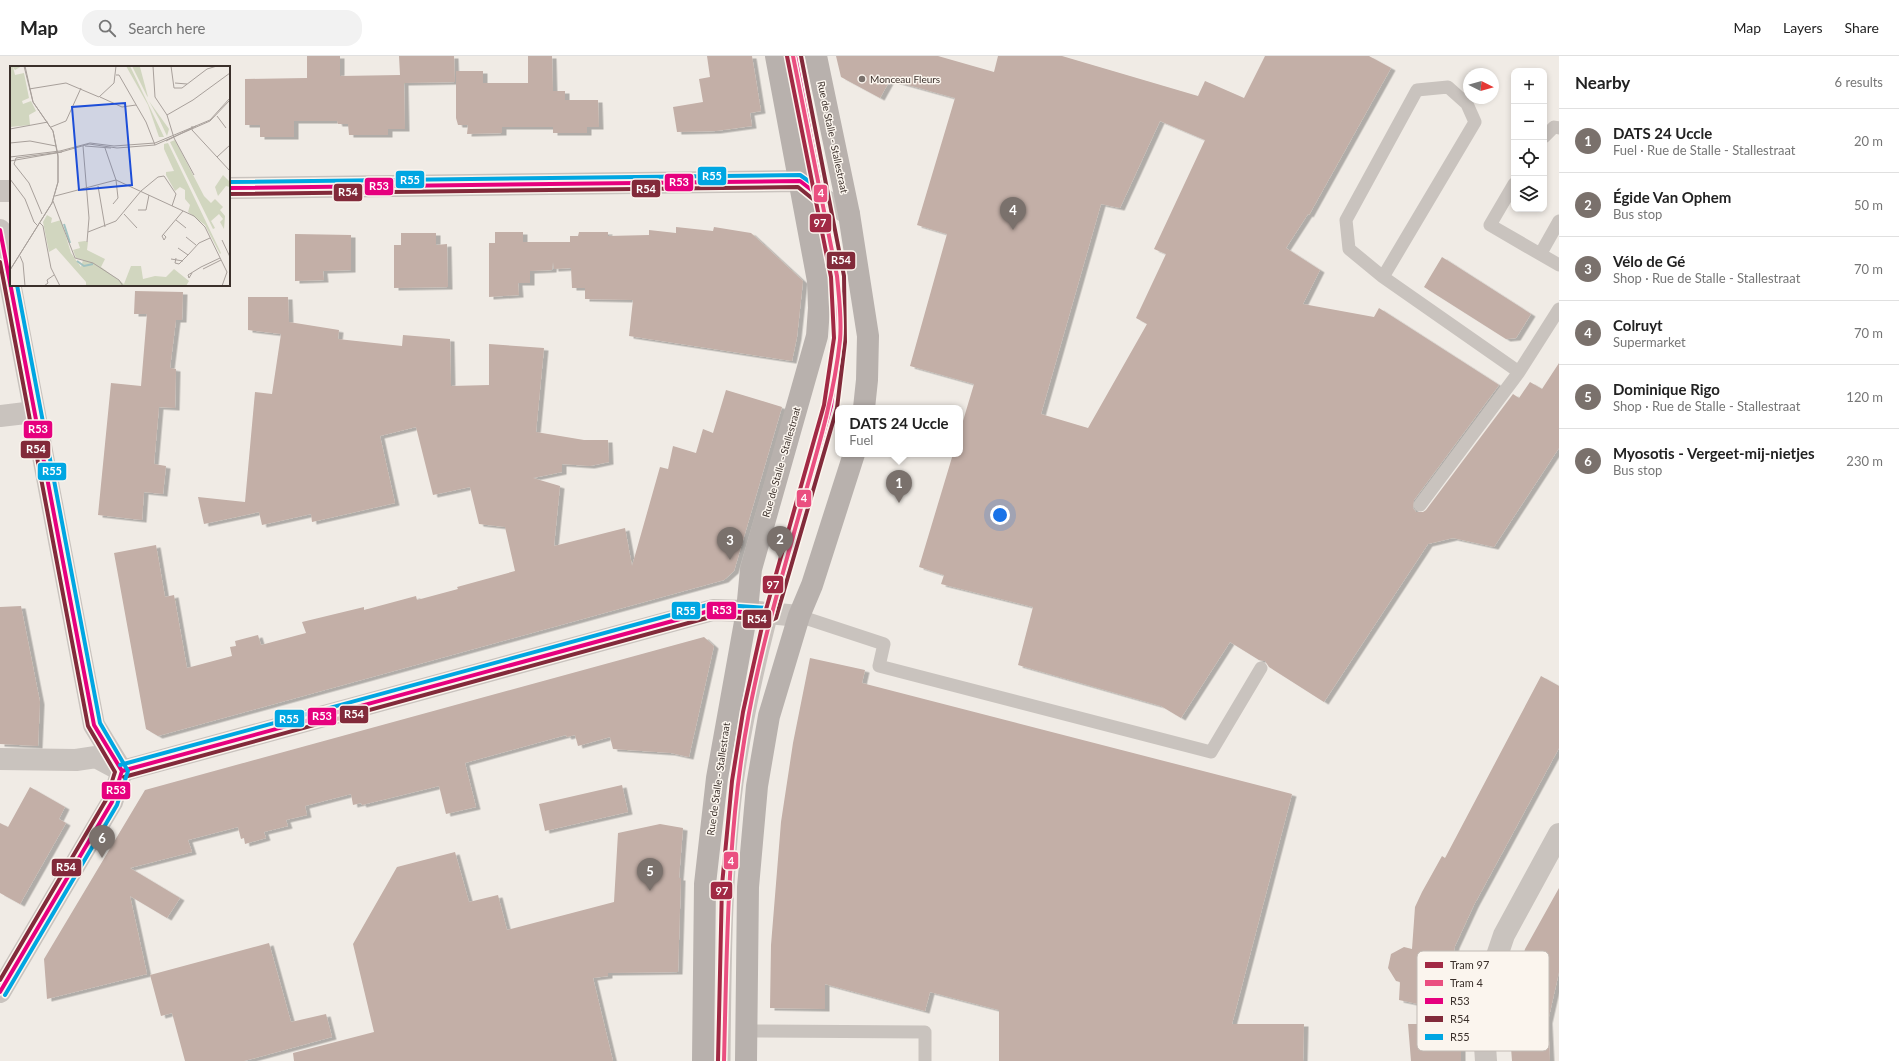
<!DOCTYPE html>
<html lang="en">
<head>
<meta charset="utf-8">
<style>
  :root { --surface:#fff; --page:#f2f2f2; --text:#222; --muted:#767676; --line:#e0e0e0; --accent:#7a716c }
  body { margin:0; font-family:Lato,sans-serif; background:var(--page); color:var(--text) }
  .controls { position:absolute; right:12px; top:12px; display:grid; overflow:hidden; border-radius:8px; box-shadow:0 2px 6px #0003 }
  .controls button { width:36px; height:36px; display:grid; place-items:center; padding:0; border:0; border-bottom:1px solid var(--line); background:var(--surface); color:var(--text); font:20px sans-serif }
  .compass { position:absolute; left:1463px; top:12px; width:36px; height:36px; border-radius:50%; background:var(--surface); box-shadow:0 2px 6px #0003; rotate:95deg }
  .you { position:absolute; left:1000px; top:459px; width:14px; height:14px; margin:-10px; border:3px solid #fff; border-radius:50%; background:#1a73e8; box-shadow:0 0 0 6px #1a73e833 }
  .badge { display:grid; place-items:center; width:26px; height:26px; border-radius:50%; background:var(--accent); color:#fff; font-size:13px; font-weight:700 }
  .pin { position:absolute; translate:-50% -33px; filter:drop-shadow(0 1px 2px #0008) }
  .pin::after { content:''; position:absolute; top:21px; width:14px; height:12px; background:inherit; clip-path:polygon(0 0,100% 0,50% 100%) }
  .popup { position:absolute; left:835px; top:349px; width:128px; height:52px; box-sizing:border-box; display:grid; place-content:center; border-radius:8px; background:var(--surface); filter:drop-shadow(0 1px 3px #0005); font-size:13px; white-space:nowrap; color:var(--muted) }
  .popup b { font-size:15px; color:var(--text) }
  .popup::after { content:''; position:absolute; left:50%; top:100%; margin-left:-8px; border:8px solid transparent; border-top-color:var(--surface) }
  .list { margin:0; padding:0; list-style:none }
  h2 { display:flex; justify-content:space-between; align-items:center; height:52px; margin:0; padding:0 16px; font-size:17px }
  h2 small { font-size:13px; font-weight:400; color:var(--muted) }
  .list li { display:grid; grid-template-columns:26px 1fr auto; gap:12px; align-items:center; box-sizing:border-box; height:64px; padding:0 16px; border-top:1px solid var(--line) }
  .list b { display:block; font-size:15px; white-space:nowrap }
  .list p { margin:0; font-size:13px; white-space:nowrap; color:var(--muted) }
  .list em { font-size:13px; font-style:normal; color:var(--muted) }
  .icon { flex:none; width:22px; height:22px; fill:none; stroke:currentColor; stroke-width:2; stroke-linecap:round; stroke-linejoin:round }
  .map { position:relative; flex:none; width:1559px; height:1005px; overflow:hidden }
  header { display:flex; align-items:center; gap:24px; box-sizing:border-box; height:56px; padding:0 20px; background:var(--surface); border-bottom:1px solid var(--line) }
  header strong { font-size:19px }
  nav { display:flex; gap:22px; margin-inline-start:auto; font-size:14px }
  .search { width:280px; height:36px; background:var(--page); display:flex; align-items:center; gap:10px; box-sizing:border-box; padding:0 14px; border-radius:16px; color:var(--muted); font-size:15px }
  main { display:flex }
  aside { flex:1; background:var(--surface) }
  .map>svg:first-child { display:block }
  .building { fill:#c3afa7; fill-rule:evenodd; filter:url(#shadow) }
  .lines { fill:none; stroke-linecap:round; stroke-linejoin:round }
  .service { stroke:#c9c3be; stroke-width:13 }
  .minor { stroke:#c9c3be; stroke-width:22 }
  .primary { stroke:#b8b1ad; stroke-width:22 }
  .bus-1-casing { stroke:#fbf5ee; stroke-width:7 }
  .bus-2-casing { stroke:#fbf5ee; stroke-width:7 }
  .bus-3-casing { stroke:#fbf5ee; stroke-width:7 }
  .bus-1 { stroke:#e6007e; stroke-width:4 }
  .bus-2 { stroke:#822a3a; stroke-width:4 }
  .bus-3 { stroke:#00a6e2; stroke-width:4 }
  .tram-1-casing { stroke:#fbf5ee; stroke-width:7 }
  .tram-2-casing { stroke:#fbf5ee; stroke-width:7 }
  .tram-1 { stroke:#a12944; stroke-width:4 }
  .tram-2 { stroke:#ea4f80; stroke-width:4 }
  .poi-dot { fill:#7a716c; stroke:#fbf5ee; stroke-width:1.5 }
  .labels { text-anchor:middle; stroke-width:3; stroke-linejoin:round; paint-order:stroke }
  .poi-label { font-size:10px; fill:#3b302b; stroke:#fbf5ee; text-anchor:start }
  .street-label { font-size:10px; fill:#3b302b; stroke:#fbf5ee }
  .inset-river { fill:none; stroke:#a1c2c1; stroke-width:2 }
  .inset-road { fill:none; stroke:#a8a09b; stroke-width:1 }
  .view { fill:#1d4ed8; fill-opacity:0.15; stroke:#1d4ed8; stroke-width:2 }
  .inset-edge { fill:none; stroke:#3b302b; stroke-width:2 }
  .key { fill:#fbf5ee; stroke:#c1bab4; stroke-width:1 }
  .key-label { font-size:11px; fill:#3b302b }
  .line-badge { stroke:#fbf5ee; stroke-width:1.5 }
  .badge-label { font-size:11px; text-anchor:middle; font-weight:bold; fill:#fff }
</style>
</head>
<body>
<header>
<strong>Map</strong>
<div class="search"><svg class="icon" aria-label="search" viewBox="0 0 24 24"><circle cx="10" cy="10" r="6"/><path d="M15 15l6 6"/></svg>Search here</div>
<nav><a>Map</a><a>Layers</a><a>Share</a></nav>
</header>
<main>
<div class="map">
<svg width="1559" height="1005" viewBox="0 0 1559 1005">
  <defs>
    <filter id="shadow"><feDropShadow dx="4.5" dy="2.5" stdDeviation="0" flood-color="#0004"/></filter>
  </defs>
  <rect width="100%" height="100%" fill="#f0ebe5"/>
  <!-- building -->
  <path class="building" d="M 307,0 L 340,0 L 340,20 L 400,19 L 399,0 L 454,0 L 455,26 L 404,27 L 405,73 L 388,73 L 388,79 L 349,79 L 348,68 L 338,68 L 337,65 L 294,65 L 294,81 L 260,81 L 260,69 L 245,69 L 245,23 L 307,22 Z
    M 528,0 L 552,0 L 553,35 L 565,35 L 565,44 L 598,44 L 599,71 L 587,71 L 587,77 L 553,77 L 553,71 L 502,71 L 502,77 L 467,78 L 468,69 L 458,69 L 456,62 L 456,15 L 483,15 L 483,27 L 528,27 Z
    M 707,0 L 752,0 L 761,55 L 750,57 L 752,70 L 716,75 L 677,76 L 673,51 L 703,46 L 699,23 L 710,21 Z
    M 836,0 L 938,0 L 994,16 L 998,0 L 1062,0 L 1198,40 L 1205,25 L 1244,42 L 1265,0 L 1369,0 L 1391,12 L 1309,159 L 1308,158 L 1286,192 L 1320,214 L 1303,248 L 1374,261 L 1379,252 L 1499,329 L 1414,444 L 1413,452 L 1416,456 L 1423,456 L 1426,454 L 1513,338 L 1519,342 L 1530,326 L 1542,333 L 1559,307 L 1559,392 L 1494,491 L 1453,482 L 1428,488 L 1324,646 L 1269,611 L 1265,605 L 1259,604 L 1230,586 L 1181,662 L 1161,650 L 1018,609 L 1033,551 L 941,528 L 944,519 L 919,511 L 953,398 L 960,398 L 960,375 L 974,328 L 910,310 L 947,178 L 917,169 L 955,42 L 890,24 L 880,42 L 841,21 ZM 1160,65 L 1205,84 L 1154,193 L 1166,198 L 1136,262 L 1147,268 L 1088,372 L 1041,358 L 1101,148 L 1120,152 Z
    M 676,171 L 713,175 L 714,171 L 751,177 L 803,225 L 797,281 L 792,305 L 629,280 L 633,244 L 585,243 L 585,232 L 572,232 L 571,212 L 554,213 L 553,206 L 552,214 L 530,215 L 530,227 L 518,227 L 519,239 L 489,241 L 489,187 L 495,187 L 495,176 L 523,176 L 523,186 L 570,186 L 570,180 L 578,180 L 579,176 L 608,176 L 608,180 L 649,179 L 649,174 L 676,177 Z
    M 401,177 L 436,177 L 436,189 L 447,188 L 448,231 L 394,232 L 394,189 L 401,189 Z
    M 295,178 L 351,179 L 351,214 L 323,215 L 324,224 L 295,225 Z
    M 1442,201 L 1531,258 L 1516,282 L 1506,283 L 1424,231 Z
    M 135,235 L 183,236 L 182,264 L 176,264 L 170,312 L 176,313 L 175,352 L 159,351 L 154,408 L 166,410 L 163,438 L 144,436 L 142,464 L 98,459 L 111,327 L 141,330 L 147,258 L 134,258 Z
    M 248,241 L 288,241 L 289,266 L 339,274 L 338,283 L 402,290 L 403,279 L 450,283 L 451,330 L 489,329 L 489,288 L 544,292 L 536,376 L 584,384 L 608,384 L 609,406 L 590,410 L 562,408 L 562,416 L 533,422 L 560,430 L 554,490 L 625,472 L 632,510 L 660,411 L 668,413 L 673,390 L 696,397 L 703,373 L 713,377 L 726,334 L 782,351 L 734,515 L 724,524 L 158,680 L 146,673 L 114,497 L 156,489 L 165,541 L 174,539 L 187,612 L 232,600 L 230,591 L 236,590 L 235,585 L 258,579 L 261,589 L 306,577 L 302,566 L 364,551 L 364,554 L 416,540 L 417,544 L 458,533 L 457,531 L 515,515 L 505,471 L 479,468 L 470,431 L 433,439 L 416,371 L 380,380 L 395,447 L 312,466 L 311,458 L 262,469 L 259,456 L 204,468 L 198,441 L 245,446 L 255,336 L 272,338 L 281,278 L 248,274 Z
    M 21,550 L 40,646 L 38,690 L 0,688 L 0,551 Z
    M 704,581 L 714,590 L 689,701 L 671,697 L 613,693 L 610,681 L 578,690 L 575,679 L 567,681 L 566,679 L 465,707 L 476,751 L 446,758 L 439,730 L 362,749 L 361,747 L 353,749 L 351,738 L 305,750 L 307,759 L 286,764 L 288,770 L 264,776 L 266,782 L 245,788 L 244,782 L 241,783 L 238,771 L 188,784 L 192,796 L 130,812 L 180,842 L 167,862 L 130,840 L 147,918 L 47,943 L 44,903 L 145,734 Z
    M 810,602 L 865,614 L 862,627 L 1292,738 L 1232,968 L 1304,968 L 1303,1005 L 999,1005 L 999,954 L 930,936 L 925,955 L 825,928 L 825,953 L 770,952 L 771,889 L 781,766 L 793,687 Z
    M 1541,620 L 1559,630 L 1559,692 L 1474,849 L 1455,890 L 1442,953 L 1399,944 L 1400,926 L 1396,925 L 1388,912 L 1391,898 L 1404,891 L 1412,893 L 1415,851 L 1422,836 L 1442,800 L 1445,802 Z
    M 622,729 L 628,756 L 545,775 L 539,748 Z
    M 30,731 L 65,751 L 59,763 L 66,767 L 20,848 L 0,837 L 0,767 L 8,771 Z
    M 660,768 L 683,772 L 679,822 L 681,822 L 678,916 L 608,917 L 608,920 L 593,922 L 613,1005 L 294,1005 L 293,997 L 374,976 L 353,888 L 397,811 L 455,796 L 469,846 L 498,839 L 507,874 L 614,846 L 618,777 Z
    M 1559,832 L 1559,916 L 1548,965 L 1550,1005 L 1512,1005 L 1509,965 L 1514,932 L 1525,893 Z
    M 269,887 L 291,966 L 326,958 L 332,981 L 244,1005 L 185,1005 L 172,957 L 161,960 L 150,919 Z
    M 1408,968 L 1461,968 L 1461,1005 L 1411,1005 Z"/>
  <g class="lines">
    <!-- service -->
    <path class="service" d="M 1544,81 L 1554,71 L 1559,72
      M 1514,128 L 1490,169 L 1559,209
      M 1541,197 L 1559,165
      M 1383,221 L 1349,193 L 1346,164 L 1417,34 L 1448,31 L 1467,48 L 1475,66 L 1383,221 L 1519,316 L 1559,253
      M 1420,449 L 1519,316
      M 799,560 L 884,588 L 879,610 L 1211,696 L 1261,612
      M 746,975 L 925,976 L 925,1005
      M 724,1005 C 725,912 725,819 737,727 C 755,599 795,474 831,350 C 839,306 842,265 838,221 L 795,0"/>
    <!-- minor -->
    <path class="minor" d="M 229,132 L 800,125 L 823,143 L 849,158
      M 0,135 L 11,135
      M 0,174 L 94,669 L 122,715 L 112,746 L 0,936
      M 0,360 L 34,356
      M 0,703 L 76,704 L 96,701 L 122,715 L 713,554 L 747,555 L 799,560
      M 1486,1005 L 1482,944 L 1504,879 L 1559,778"/>
    <!-- primary -->
    <path class="primary" d="M 816,0 L 849,158 L 868,280 L 867,324 L 864,352
      M 703,1005 L 705,828 L 717,722 L 747,555 L 751,513 L 817,280 L 819,252 L 818,225 L 776,0
      M 746,1005 L 748,831 L 757,730 L 769,660 L 799,560 L 812,529 L 854,398"/>
    <!-- bus-1 casing -->
    <g class="bus-1-casing">
      <path id="bus-1" d="M 229,132 L 800,125 L 823,143
        M 0,174 L 94,669 L 122,715 L 112,746 L 0,936
        M 122,715 L 713,554 L 772,558 L 831,350 L 839,286 L 838,221 L 795,0"/>
    </g>
    <!-- bus-2 casing -->
    <g class="bus-2-casing">
      <path id="bus-2" d="M 229,138 L 798,131 L 819,148
        M 0,206 L 88,670 L 115,716 L 106,744 L 0,924
        M 124,721 L 714,560 L 772,564 L 776,562 L 837,352 L 845,286 L 844,220 L 801,0"/>
    </g>
    <!-- bus-3 casing -->
    <g class="bus-3-casing">
      <path id="bus-3" d="M 229,126 L 800,119 L 827,138
        M 120,709 L 711,548 L 768,552 L 825,349 L 832,301 L 834,269 L 832,222 L 789,1
        M 5,939 L 117,749 L 128,715 L 100,667 L 17,229"/>
    </g>
    <!-- bus-1 -->
    <use href="#bus-1" class="bus-1"/>
    <!-- bus-2 -->
    <use href="#bus-2" class="bus-2"/>
    <!-- bus-3 -->
    <use href="#bus-3" class="bus-3"/>
    <!-- tram-1 casing -->
    <g class="tram-1-casing">
      <path id="tram-1" d="M 718,1005 L 722,829 L 732,725 L 743,656 L 765,557 L 824,349 L 834,282 L 831,221 L 787,0"/>
    </g>
    <!-- tram-2 casing -->
    <g class="tram-2-casing">
      <path id="tram-2" d="M 724,1005 C 727,889 727,772 749,657 C 762,588 782,520 801,452 C 817,396 834,341 840,284 C 842,263 839,241 837,220 L 793,0"/>
    </g>
    <!-- tram-1 -->
    <use href="#tram-1" class="tram-1"/>
    <!-- tram-2 -->
    <use href="#tram-2" class="tram-2"/>
  </g>
  <!-- markers -->
  <circle class="poi-dot" cx="862" cy="23" r="4"/>
  <g class="labels">
    <!-- poi labels -->
    <g class="poi-label">
      <text x="870" y="27">Monceau Fleurs</text>
    </g>
    <!-- street labels -->
    <g class="street-label">
      <text transform="translate(833 81) rotate(78)" y="4">Rue de Stalle - Stallestraat</text>
      <text transform="translate(781 406) rotate(-74)" y="4">Rue de Stalle - Stallestraat</text>
      <text transform="translate(718 723) rotate(-82)" y="4">Rue de Stalle - Stallestraat</text>
    </g>
  </g>
  <!-- overview -->
  <g transform="translate(10 10)">
    <rect width="220" height="220" fill="#f0ebe5"/>
    <path d="M 0,0 L 12,0 L 5,4 L 3,1 L 5,9 L 14,7 L 19,32 L 12,35 L 13,38 L 21,35 L 26,45 L 19,49 L 20,59 L 0,61 ZM 116,0 L 120,0 L 154,71 L 149,71 L 138,39 ZM 122,0 L 130,1 L 138,31 L 137,30 ZM 139,35 L 159,63 L 157,70 L 149,53 ZM 165,74 L 194,130 L 201,137 L 205,133 L 213,141 L 210,144 L 215,150 L 214,163 L 210,156 L 213,153 L 209,148 L 201,155 L 205,162 L 203,163 L 160,76 ZM 158,77 L 211,187 L 210,188 L 195,159 L 178,146 L 180,139 L 175,133 L 175,124 L 170,121 L 165,125 L 156,109 L 156,106 L 164,105 L 154,83 L 154,78 ZM 213,109 L 220,116 L 220,121 L 216,120 L 208,130 L 205,121 ZM 37,149 L 42,152 L 41,157 L 51,154 L 61,187 L 71,201 L 73,194 L 66,192 L 63,184 L 70,182 L 68,176 L 75,175 L 78,176 L 77,184 L 95,193 L 91,201 L 114,218 L 121,200 L 131,200 L 133,213 L 145,210 L 156,211 L 164,203 L 179,215 L 176,220 L 76,220 L 76,216 L 46,182 L 39,186 L 33,156 Z" fill="#d1d6bf"/>
    <path class="inset-river" d="M 54,158 L 60,177M 67,195 L 74,200 L 83,198"/>
    <path class="inset-road" d="M 143,0 L 145,31 L 157,49 L 164,72 L 184,109M 161,0 L 164,22 L 172,22 L 197,3 L 207,0M 106,9 L 109,9 L 136,56 L 145,79M 165,17 L 177,18M 19,23 L 56,17 L 89,31 L 104,17 L 106,0M 90,31 L 112,41 L 126,39M 157,49 L 183,34 L 220,7M 207,50 L 216,62M 182,60 L 182,64 L 220,105M 41,61 L 56,55 L 71,22M 0,63 L 38,56M 156,75 L 186,60M 0,77 L 20,75 L 46,80M 73,80 L 79,152 L 77,176M 75,80 L 101,82M 95,82 L 106,114 L 108,132 L 103,138M 0,91 L 50,85 L 80,77 L 104,80 L 145,77 L 200,54 L 220,32M 207,91 L 220,79M 0,95 L 52,86M 0,113 L 15,133 L 24,156 L 28,160M 88,120 L 95,161M 45,130 L 106,114 L 184,150 L 195,161 L 217,206 L 212,220M 43,135 L 65,192 L 83,197 L 109,214 L 113,220M 128,144 L 136,144 L 139,129M 32,148 L 19,117 L 4,98 L 6,92 L 51,86 L 79,78 L 107,82 L 145,79 L 200,55 L 220,34M 114,148 L 127,162M 166,154 L 176,162M 30,157 L 33,160 L 41,202 L 50,220M 78,166 L 106,155 L 131,125 L 148,111 L 154,110 L 166,128 L 162,140M 153,168 L 156,171 L 154,174 L 152,170 L 173,145M 176,171 L 186,179M 212,174 L 220,191M 168,182 L 178,189 L 189,177 L 200,172M 10,190 L 13,197 L 15,220M 166,192 L 165,197 L 169,198 L 178,189M 161,193 L 173,195M 193,203 L 211,194M 0,204 L 42,137 L 48,116 L 48,91 L 43,65 L 23,36 L 14,0M 0,204 L 42,137 L 48,116 L 48,89 L 43,65 L 23,36 L 15,0M 182,207 L 179,212 L 178,209 L 191,201 L 210,192M 34,220 L 38,217 L 37,214 L 44,209"/>
    <path class="view" d="M 115,37 L 122,119 L 69,124 L 62,41 Z"/>
    <rect width="220" height="220" class="inset-edge"/>
  </g>
  <!-- legend -->
  <rect x="1417" y="895" width="132" height="100" rx="6" class="key"/>
  <rect x="1425" y="906" width="18" height="6" fill="#a12944"/>
  <rect x="1425" y="924" width="18" height="6" fill="#ea4f80"/>
  <rect x="1425" y="942" width="18" height="6" fill="#e6007e"/>
  <rect x="1425" y="960" width="18" height="6" fill="#822a3a"/>
  <rect x="1425" y="978" width="18" height="6" fill="#00a6e2"/>
  <g class="key-label">
    <text x="1450" y="913">Tram 97</text>
    <text x="1450" y="931">Tram 4</text>
    <text x="1450" y="949">R53</text>
    <text x="1450" y="967">R54</text>
    <text x="1450" y="985">R55</text>
  </g>
  <g class="line-badge">
    <rect x="697" y="110" width="30" height="20" rx="4" fill="#00a6e2"/>
    <rect x="395" y="114" width="30" height="19" rx="4" fill="#00a6e2"/>
    <rect x="664" y="117" width="30" height="19" rx="4" fill="#e6007e"/>
    <rect x="364" y="121" width="30" height="19" rx="4" fill="#e6007e"/>
    <rect x="631" y="123" width="30" height="19" rx="4" fill="#822a3a"/>
    <rect x="333" y="127" width="30" height="19" rx="4" fill="#822a3a"/>
    <rect x="813" y="128" width="15" height="19" rx="4" fill="#ea4f80"/>
    <rect x="809" y="157" width="23" height="20" rx="4" fill="#a12944"/>
    <rect x="826" y="195" width="30" height="19" rx="4" fill="#822a3a"/>
    <rect x="23" y="364" width="30" height="19" rx="4" fill="#e6007e"/>
    <rect x="20" y="384" width="31" height="19" rx="4" fill="#822a3a"/>
    <rect x="37" y="406" width="30" height="19" rx="4" fill="#00a6e2"/>
    <rect x="796" y="433" width="16" height="19" rx="4" fill="#ea4f80"/>
    <rect x="762" y="519" width="22" height="19" rx="4" fill="#a12944"/>
    <rect x="706" y="545" width="31" height="19" rx="4" fill="#e6007e"/>
    <rect x="671" y="545" width="30" height="19" rx="4" fill="#00a6e2"/>
    <rect x="742" y="553" width="30" height="20" rx="4" fill="#822a3a"/>
    <rect x="339" y="649" width="30" height="19" rx="4" fill="#822a3a"/>
    <rect x="307" y="651" width="30" height="19" rx="4" fill="#e6007e"/>
    <rect x="274" y="653" width="31" height="19" rx="4" fill="#00a6e2"/>
    <rect x="101" y="725" width="30" height="19" rx="4" fill="#e6007e"/>
    <rect x="723" y="795" width="16" height="19" rx="4" fill="#ea4f80"/>
    <rect x="51" y="802" width="31" height="19" rx="4" fill="#822a3a"/>
    <rect x="710" y="825" width="23" height="19" rx="4" fill="#a12944"/>
  </g>
  <g class="badge-label">
    <text x="712" y="124">R55</text>
    <text x="410" y="128">R55</text>
    <text x="679" y="130">R53</text>
    <text x="379" y="134">R53</text>
    <text x="646" y="137">R54</text>
    <text x="348" y="140">R54</text>
    <text x="821" y="141">4</text>
    <text x="820" y="171">97</text>
    <text x="841" y="208">R54</text>
    <text x="38" y="377">R53</text>
    <text x="36" y="397">R54</text>
    <text x="52" y="419">R55</text>
    <text x="804" y="446">4</text>
    <text x="773" y="533">97</text>
    <text x="722" y="558">R53</text>
    <text x="686" y="559">R55</text>
    <text x="757" y="567">R54</text>
    <text x="354" y="662">R54</text>
    <text x="322" y="664">R53</text>
    <text x="289" y="667">R55</text>
    <text x="116" y="738">R53</text>
    <text x="731" y="809">4</text>
    <text x="66" y="815">R54</text>
    <text x="722" y="839">97</text>
  </g>
</svg>
<div class="controls">
<button>+</button>
<button>−</button>
<button><svg class="icon" aria-label="locate" viewBox="0 0 24 24"><circle cx="12" cy="12" r="6"/><path d="M12 2v4M12 18v4M2 12h4M18 12h4"/></svg></button>
<button><svg class="icon" aria-label="layers" viewBox="0 0 24 24"><path d="M12 4l9 5-9 5-9-5zM3 14l9 5 9-5"/></svg></button>
</div>
<svg class="compass" viewBox="-18 -18 36 36"><path d="M0-13l5 13h-10z" fill="#e53935"/><path d="M0 13l5-13h-10z" fill="#767676"/></svg>
<div class="you"></div>
<div class="pin badge" style="left:899px;top:447px">1</div>
<div class="popup"><b>DATS 24 Uccle</b>Fuel</div>
<div class="pin badge" style="left:780px;top:503px">2</div>
<div class="pin badge" style="left:730px;top:504px">3</div>
<div class="pin badge" style="left:1013px;top:174px">4</div>
<div class="pin badge" style="left:650px;top:835px">5</div>
<div class="pin badge" style="left:102px;top:802px">6</div>
</div>
<aside>
<h2>Nearby<small>6 results</small></h2>
<ul class="list">
<li><span class="badge">1</span><div><b>DATS 24 Uccle</b><p>Fuel · Rue de Stalle - Stallestraat</p></div><em>20 m</em></li>
<li><span class="badge">2</span><div><b>Égide Van Ophem</b><p>Bus stop</p></div><em>50 m</em></li>
<li><span class="badge">3</span><div><b>Vélo de Gé</b><p>Shop · Rue de Stalle - Stallestraat</p></div><em>70 m</em></li>
<li><span class="badge">4</span><div><b>Colruyt</b><p>Supermarket</p></div><em>70 m</em></li>
<li><span class="badge">5</span><div><b>Dominique Rigo</b><p>Shop · Rue de Stalle - Stallestraat</p></div><em>120 m</em></li>
<li><span class="badge">6</span><div><b>Myosotis - Vergeet-mij-nietjes</b><p>Bus stop</p></div><em>230 m</em></li>
</ul>
</aside>
</main>
</body>
</html>
